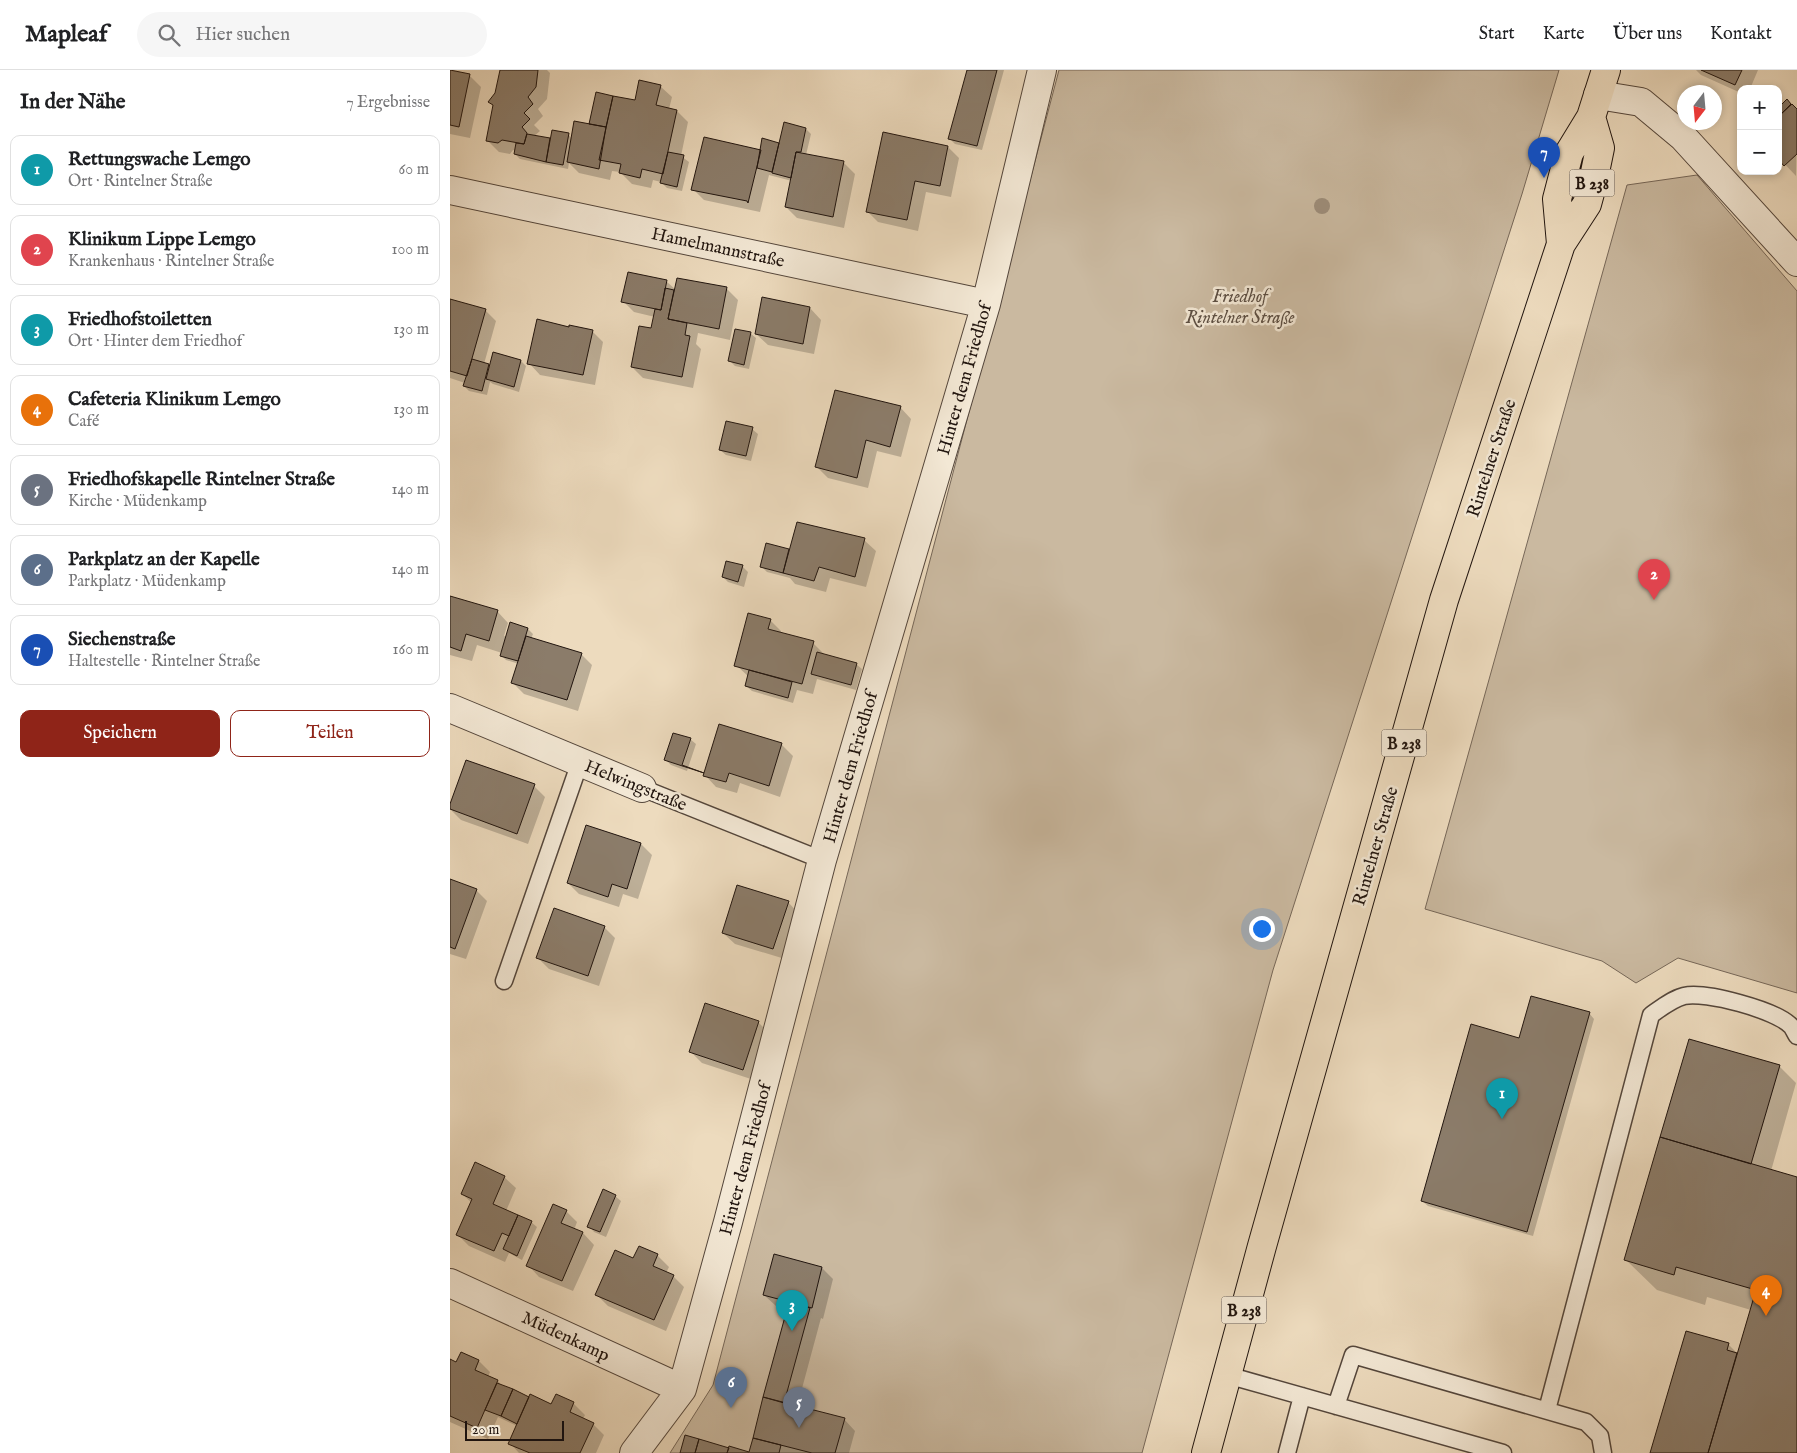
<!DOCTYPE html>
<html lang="de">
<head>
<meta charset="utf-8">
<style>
  :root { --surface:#fff; --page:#f6f6f6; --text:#202124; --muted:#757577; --line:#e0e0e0; --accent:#8f2418 }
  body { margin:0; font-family:"IM FELL English",serif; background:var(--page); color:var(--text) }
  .controls { position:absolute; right:15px; top:15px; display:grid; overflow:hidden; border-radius:10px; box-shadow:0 2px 8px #0003 }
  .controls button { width:45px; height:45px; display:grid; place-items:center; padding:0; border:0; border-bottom:1px solid var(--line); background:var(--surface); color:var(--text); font:25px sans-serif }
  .compass { position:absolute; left:1227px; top:15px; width:45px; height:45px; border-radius:50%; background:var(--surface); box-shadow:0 2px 8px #0003; rotate:196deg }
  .scale { position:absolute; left:15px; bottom:12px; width:99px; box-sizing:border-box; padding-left:5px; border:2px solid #21150f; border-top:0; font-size:14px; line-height:18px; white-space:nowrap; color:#21150f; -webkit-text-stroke:4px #f3e8d5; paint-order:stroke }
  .you { position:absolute; left:811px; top:858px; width:18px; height:18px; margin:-12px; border:4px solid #fff; border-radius:50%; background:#1a73e8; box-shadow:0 0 0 8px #1a73e833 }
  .badge { display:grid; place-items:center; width:32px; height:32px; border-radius:50%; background:var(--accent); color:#fff; font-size:16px; font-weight:700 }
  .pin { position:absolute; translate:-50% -41px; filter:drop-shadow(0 1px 2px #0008) }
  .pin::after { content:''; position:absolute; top:26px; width:18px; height:15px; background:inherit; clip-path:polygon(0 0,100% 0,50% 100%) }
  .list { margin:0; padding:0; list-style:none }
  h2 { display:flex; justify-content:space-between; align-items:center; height:65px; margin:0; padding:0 20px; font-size:21px }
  h2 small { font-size:16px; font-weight:400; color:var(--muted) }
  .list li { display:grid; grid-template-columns:32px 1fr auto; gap:15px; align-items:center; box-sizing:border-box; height:70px; margin:0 10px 10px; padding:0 10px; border:1px solid var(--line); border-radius:10px }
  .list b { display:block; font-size:19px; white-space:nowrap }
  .list p { margin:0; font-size:16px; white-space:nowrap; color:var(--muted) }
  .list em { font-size:16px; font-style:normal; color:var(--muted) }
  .actions { display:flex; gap:10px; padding:15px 20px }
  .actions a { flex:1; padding:11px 0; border:1px solid var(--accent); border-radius:10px; text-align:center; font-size:18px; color:var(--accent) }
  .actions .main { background:var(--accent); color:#fff }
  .icon { flex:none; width:28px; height:28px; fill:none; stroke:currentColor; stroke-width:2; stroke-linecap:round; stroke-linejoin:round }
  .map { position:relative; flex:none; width:1347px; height:1383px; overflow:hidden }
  header { display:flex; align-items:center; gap:30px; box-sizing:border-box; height:70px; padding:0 25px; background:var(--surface); border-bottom:1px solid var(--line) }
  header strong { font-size:24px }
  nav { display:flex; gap:28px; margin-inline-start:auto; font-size:18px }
  .search { width:350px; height:45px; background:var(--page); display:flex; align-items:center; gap:12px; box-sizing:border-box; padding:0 18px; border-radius:28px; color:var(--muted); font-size:19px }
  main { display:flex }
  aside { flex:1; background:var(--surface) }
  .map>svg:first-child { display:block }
  .green { fill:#cab9a0; stroke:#766758 }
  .shadow { fill:#0003 }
  .building { fill:#8b7c6a; stroke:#21150f }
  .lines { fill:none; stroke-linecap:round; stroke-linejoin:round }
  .lane-casing { stroke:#54463b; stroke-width:19 }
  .street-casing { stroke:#54463b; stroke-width:30 }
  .primary-casing { stroke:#21150f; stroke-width:30 }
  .lane { stroke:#f3e8d5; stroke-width:16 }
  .street { stroke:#f3e8d5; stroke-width:28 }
  .primary { stroke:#eddbbe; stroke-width:28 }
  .tree { fill:#9d8d7a }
  .labels { text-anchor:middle; stroke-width:5; stroke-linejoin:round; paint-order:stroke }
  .shield { fill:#f3e8d5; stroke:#60544a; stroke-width:1 }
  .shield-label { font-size:16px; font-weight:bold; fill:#21150f }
  .street-label { font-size:18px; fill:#21150f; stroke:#f3e8d5 }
  .park-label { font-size:18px; font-style:italic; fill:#5c4e42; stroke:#f3e8d5 }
</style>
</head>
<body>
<header>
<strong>Mapleaf</strong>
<div class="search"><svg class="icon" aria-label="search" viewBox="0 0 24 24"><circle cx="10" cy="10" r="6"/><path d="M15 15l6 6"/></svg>Hier suchen</div>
<nav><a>Start</a><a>Karte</a><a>Über uns</a><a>Kontakt</a></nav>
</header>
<main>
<aside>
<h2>In der Nähe<small>7 Ergebnisse</small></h2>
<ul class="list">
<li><span class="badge" style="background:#0f9aa8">1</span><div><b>Rettungswache Lemgo</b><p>Ort · Rintelner Straße</p></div><em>60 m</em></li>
<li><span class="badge" style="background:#e0444e">2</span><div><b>Klinikum Lippe Lemgo</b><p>Krankenhaus · Rintelner Straße</p></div><em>100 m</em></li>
<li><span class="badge" style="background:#0f9aa8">3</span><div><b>Friedhofstoiletten</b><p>Ort · Hinter dem Friedhof</p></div><em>130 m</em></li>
<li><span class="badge" style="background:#e8710a">4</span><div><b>Cafeteria Klinikum Lemgo</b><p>Café</p></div><em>130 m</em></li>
<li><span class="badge" style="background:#6b7280">5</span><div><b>Friedhofskapelle Rintelner Straße</b><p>Kirche · Müdenkamp</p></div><em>140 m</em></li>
<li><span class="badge" style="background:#5c6f8a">6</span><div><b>Parkplatz an der Kapelle</b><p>Parkplatz · Müdenkamp</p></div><em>140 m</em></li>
<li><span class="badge" style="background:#1a4fb4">7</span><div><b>Siechenstraße</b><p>Haltestelle · Rintelner Straße</p></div><em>160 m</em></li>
</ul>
<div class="actions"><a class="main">Speichern</a><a>Teilen</a></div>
</aside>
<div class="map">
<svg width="1347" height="1383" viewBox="0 0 1347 1383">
  <rect width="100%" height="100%" fill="#eddbbe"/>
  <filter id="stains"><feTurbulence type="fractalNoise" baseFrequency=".004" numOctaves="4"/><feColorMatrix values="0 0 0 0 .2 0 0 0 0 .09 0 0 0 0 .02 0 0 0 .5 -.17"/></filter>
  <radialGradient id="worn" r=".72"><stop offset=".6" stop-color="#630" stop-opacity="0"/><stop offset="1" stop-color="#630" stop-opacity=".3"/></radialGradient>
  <!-- green -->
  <path class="green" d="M 609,0 L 1109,0 L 1072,124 L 823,900 L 692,1383 L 220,1383 L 263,1315 Z
    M 1247,105 L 1347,221 L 1347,923 L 1228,888 L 1186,913 L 1152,891 L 975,839 L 1177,115 Z"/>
  <!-- shadow -->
  <path class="shadow" d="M 51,0 L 97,0 L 100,3 L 97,29 L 88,39 L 93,46 L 84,55 L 90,61 L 83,67 L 101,70 L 118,64 L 122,69 L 143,56 L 163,27 L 165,29 L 186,32 L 210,16 L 222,27 L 219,39 L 227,41 L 238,52 L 231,86 L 239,92 L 232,121 L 217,118 L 211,112 L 203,110 L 201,118 L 182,114 L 170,102 L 162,101 L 160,110 L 129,103 L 119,93 L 118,99 L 70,89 L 65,84 L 66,81 L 63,80 L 60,84 L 49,82 L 38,71 Z
    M 518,0 L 554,0 L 532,80 L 505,74 L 499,68 Z
    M 1246,0 L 1308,0 L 1300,19 L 1291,19 L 1291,23 L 1251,5 Z
    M 0,1 L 19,5 L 31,17 L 20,68 L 0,64 Z
    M 1337,31 L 1347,40 L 1346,106 L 1328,87 L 1328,39 Z
    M 356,59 L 361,64 L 356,85 L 394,93 L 405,104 L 394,158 L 347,148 L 336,137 L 342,111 L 319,105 L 310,142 L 254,130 L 243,119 L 311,81 L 313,70 L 330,75 Z
    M 498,77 L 509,88 L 501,127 L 476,122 L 468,161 L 428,152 L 417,141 Z
    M 216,211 L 226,220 L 277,219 L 288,230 L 280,270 L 248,263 L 246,274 L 251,279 L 243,318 L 193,308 L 182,297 L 202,260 L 205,247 L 184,242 L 173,231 Z
    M 0,231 L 35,240 L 46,251 L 34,294 L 40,297 L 71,291 L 76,296 L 69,322 L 43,314 L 40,312 L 37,325 L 19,321 L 14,316 L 15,313 L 0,308 Z
    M 360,238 L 371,250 L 364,284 L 318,275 L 306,264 Z
    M 88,251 L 142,261 L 153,272 L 145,315 L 90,305 L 79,293 Z
    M 300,263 L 306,268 L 299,299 L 285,296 L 280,291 Z
    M 450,337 L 461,349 L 451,387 L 427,381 L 418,418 L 378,408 L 367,397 Z
    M 302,359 L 308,364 L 301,391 L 276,385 L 270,380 Z
    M 414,470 L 426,481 L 416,517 L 380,508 L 376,522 L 345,514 L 340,508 L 317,502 L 311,496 L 317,475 L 340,482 Z
    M 292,496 L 298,502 L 294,517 L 278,512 L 273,507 Z
    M 0,528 L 47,541 L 58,553 L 54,566 L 57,567 L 78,559 L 83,564 L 81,569 L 131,584 L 142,595 L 128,641 L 74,624 L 63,613 L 69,594 L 56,590 L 51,585 L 52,583 L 27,575 L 22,591 L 0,585 Z
    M 320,550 L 331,561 L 331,564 L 363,573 L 374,584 L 374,585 L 406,594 L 412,599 L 406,620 L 367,609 L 363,624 L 347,620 L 343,633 L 302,621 L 296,616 L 299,607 L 286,595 Z
    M 240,669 L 246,674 L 237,701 L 221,695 L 216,690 Z
    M 331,674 L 343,686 L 330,727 L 290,713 L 287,723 L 266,717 L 255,705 Z
    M 84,716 L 95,727 L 78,774 L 11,750 L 0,739 Z
    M 191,774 L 202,785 L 188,829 L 173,824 L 169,837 L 129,824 L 118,813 Z
    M 0,811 L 26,820 L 37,831 L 16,889 L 0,884 Z
    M 338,832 L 349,844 L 335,889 L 285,874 L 273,863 Z
    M 154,857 L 165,868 L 149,916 L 99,899 L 88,888 Z
    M 1139,943 L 1144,949 L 1083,1166 L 978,1136 L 972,1131 L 1070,969 Z
    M 308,952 L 319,963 L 304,1010 L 252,993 L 241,982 Z
    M 1329,996 L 1346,1013 L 1321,1101 L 1347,1108 L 1347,1383 L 1202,1383 L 1278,1274 L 1288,1284 L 1301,1240 L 1257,1227 L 1255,1235 L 1207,1220 L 1176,1190 Z
    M 54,1107 L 66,1118 L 56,1141 L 81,1152 L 87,1157 L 72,1190 L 59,1183 L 55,1192 L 19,1176 L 8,1165 L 22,1133 L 12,1124 Z
    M 165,1126 L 171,1131 L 156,1167 L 144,1162 L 139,1156 Z
    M 116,1141 L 127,1152 L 124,1160 L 133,1163 L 144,1175 L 123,1221 L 89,1207 L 78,1195 Z
    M 207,1185 L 219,1197 L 216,1203 L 223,1206 L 234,1217 L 216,1261 L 158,1236 L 147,1225 L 184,1190 Z
    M 372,1198 L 383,1209 L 373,1249 L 371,1248 L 347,1337 L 394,1349 L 405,1361 L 399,1383 L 300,1383 L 338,1239 L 326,1236 L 314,1225 Z
    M 11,1283 L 29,1291 L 40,1302 L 38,1307 L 48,1311 L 53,1317 L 80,1329 L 102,1336 L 106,1326 L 124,1334 L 135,1345 L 133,1349 L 143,1354 L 154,1365 L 146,1383 L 69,1383 L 60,1373 L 67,1356 L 48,1347 L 38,1369 L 0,1352 L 0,1290 L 7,1293 Z"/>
  <!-- building -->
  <path class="building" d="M 0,0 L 20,4 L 9,57 L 0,55 Z
    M 50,0 L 88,0 L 86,17 L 78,27 L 83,34 L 74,43 L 80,49 L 72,57 L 77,63 L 74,74 L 52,70 L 48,73 L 36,71 L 43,35 L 38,32 L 45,23 Z
    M 517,0 L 547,0 L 527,76 L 498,69 Z
    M 1251,0 L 1292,0 L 1285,15 Z
    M 189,10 L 211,15 L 206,35 L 227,40 L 213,104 L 192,99 L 190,108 L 169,103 L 171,94 L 149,90 L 163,26 L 185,30 Z
    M 146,22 L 163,26 L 156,57 L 139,54 Z
    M 1337,29 L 1341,34 L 1328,47 L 1328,38 Z
    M 1342,34 L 1347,39 L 1347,84 L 1334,96 L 1328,89 L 1328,47 Z
    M 124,51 L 156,57 L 149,99 L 117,92 Z
    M 334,52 L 356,58 L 351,82 L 346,82 L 341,108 L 322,103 Z
    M 102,60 L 119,63 L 113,95 L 96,92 Z
    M 433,62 L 498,76 L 490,116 L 465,111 L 457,150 L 416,142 Z
    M 77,64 L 100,68 L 96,92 L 64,84 L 66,73 L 74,74 Z
    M 254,67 L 311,80 L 298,133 L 297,131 L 241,120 Z
    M 312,68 L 329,73 L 322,102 L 307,98 Z
    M 218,82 L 234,85 L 227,117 L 210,113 Z
    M 346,82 L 394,91 L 383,147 L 335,137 Z
    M 178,202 L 217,210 L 211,240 L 171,232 Z
    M 227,208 L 277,217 L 269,259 L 218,249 Z
    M 215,218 L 224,220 L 218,249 L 237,253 L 235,265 L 240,266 L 232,307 L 181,297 L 189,256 L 201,258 L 205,239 L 211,240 Z
    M 312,227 L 360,237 L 353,274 L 305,264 Z
    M 0,229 L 36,239 L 17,306 L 0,301 Z
    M 87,249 L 119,257 L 119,255 L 143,260 L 133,305 L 77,294 Z
    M 285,259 L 301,262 L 294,295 L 278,291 Z
    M 43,282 L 71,290 L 64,317 L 36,309 Z
    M 22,289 L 39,294 L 32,321 L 13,316 Z
    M 385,320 L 451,336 L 440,377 L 416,370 L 407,408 L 365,397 Z
    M 276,351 L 303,357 L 296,386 L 269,380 Z
    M 347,452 L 415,468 L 405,507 L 369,497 L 364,511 L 333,503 Z
    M 316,473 L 339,479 L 333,503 L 310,497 Z
    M 276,491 L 293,495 L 288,512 L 272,507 Z
    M 0,526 L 48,540 L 39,571 L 16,564 L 11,581 L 0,577 Z
    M 298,543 L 321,549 L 318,559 L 364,571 L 352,614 L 284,596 Z
    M 60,552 L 78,558 L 68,591 L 50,586 Z
    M 76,566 L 132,583 L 117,630 L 61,613 Z
    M 367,582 L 407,593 L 401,615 L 361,604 Z
    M 299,600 L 342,612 L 338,628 L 295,616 Z
    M 269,654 L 332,673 L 319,716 L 279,703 L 276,712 L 253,706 Z
    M 223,663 L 241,668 L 232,695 L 254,703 L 214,690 Z
    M 16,690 L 85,714 L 67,764 L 0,739 L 0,734 Z
    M 136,755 L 191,773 L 177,819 L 162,814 L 158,827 L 117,813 Z
    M 0,809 L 27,819 L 5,879 L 0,877 Z
    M 287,815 L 339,831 L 323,879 L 272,863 Z
    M 104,838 L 155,856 L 138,906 L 86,888 Z
    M 1081,926 L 1140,942 L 1077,1162 L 971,1131 L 1021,954 L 1069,968 Z
    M 255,933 L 309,951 L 293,1000 L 239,982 Z
    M 1239,969 L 1330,995 L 1301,1094 L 1210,1067 Z
    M 1210,1067 L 1347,1107 L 1347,1383 L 1258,1383 L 1306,1220 L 1226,1197 L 1224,1205 L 1174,1190 Z
    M 25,1092 L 55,1106 L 43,1134 L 68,1145 L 59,1166 L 52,1163 L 44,1181 L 6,1165 L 22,1129 L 11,1124 Z
    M 153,1119 L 166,1125 L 150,1162 L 137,1157 Z
    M 103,1134 L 117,1140 L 111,1153 L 133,1162 L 112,1211 L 76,1196 Z
    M 68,1145 L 82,1151 L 67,1186 L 53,1179 Z
    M 189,1176 L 208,1184 L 203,1196 L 224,1205 L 204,1250 L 145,1225 L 165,1180 L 183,1188 Z
    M 324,1184 L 372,1197 L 362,1238 L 313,1225 Z
    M 339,1232 L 360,1238 L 334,1333 L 313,1327 Z
    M 1236,1261 L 1279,1273 L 1277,1280 L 1287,1283 L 1258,1383 L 1200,1383 Z
    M 11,1282 L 29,1290 L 25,1300 L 48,1310 L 27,1358 L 0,1346 L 0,1289 L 6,1292 Z
    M 47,1313 L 63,1319 L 51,1346 L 35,1340 Z
    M 63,1319 L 79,1327 L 67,1354 L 51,1346 Z
    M 80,1324 L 101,1334 L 106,1324 L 124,1332 L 120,1342 L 144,1353 L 130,1383 L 80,1383 L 58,1374 Z
    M 313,1327 L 395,1348 L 385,1383 L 362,1383 L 303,1368 Z
    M 235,1365 L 249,1369 L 245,1383 L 230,1383 Z
    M 303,1368 L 331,1375 L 329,1383 L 277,1383 L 279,1376 L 299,1382 Z
    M 249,1369 L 279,1378 L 277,1383 L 245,1383 Z"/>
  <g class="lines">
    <!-- lane casing -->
    <g class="lane-casing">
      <path id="lane" d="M 192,718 L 372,790
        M 54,911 L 130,692
        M 777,1305 L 1053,1383
        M 886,1336 L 903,1285 L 1136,1352 L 1150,1366 L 1153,1383
        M 1097,1340 L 1201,945 C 1211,938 1222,929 1234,926 C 1255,921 1326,940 1341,956 C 1343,958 1345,963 1347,966
        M 837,1383 L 852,1326"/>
    </g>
    <!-- street casing -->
    <g class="street-casing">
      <path id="street" d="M 1148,25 L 1191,32 L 1233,67 L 1347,192
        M 0,120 L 536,234
        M 0,638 L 192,718
        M 0,1213 L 232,1319
        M 184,1383 L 232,1319 L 278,1152 L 372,790 L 536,234 L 592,0"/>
    </g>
    <!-- primary casing -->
    <g class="primary-casing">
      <path id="primary" d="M 1111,174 L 1107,129 L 1119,83 L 1141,47 L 1156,0
        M 756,1383 L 812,1176 L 994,530 L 1111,174 L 1137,134 L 1143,112 L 1150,78 L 1141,47"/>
    </g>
    <!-- lane -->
    <use href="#lane" class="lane"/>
    <!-- street -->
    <use href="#street" class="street"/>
    <!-- primary -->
    <use href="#primary" class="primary"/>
  </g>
  <!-- trees -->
  <circle class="tree" cx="872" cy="136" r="8"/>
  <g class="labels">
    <!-- shield labels -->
    <g class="shield">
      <rect x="1119.5" y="99.5" width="45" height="27" rx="4"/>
      <rect x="931.5" y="659.5" width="45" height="27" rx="4"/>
      <rect x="771.5" y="1226.5" width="45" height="27" rx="4"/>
    </g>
    <g class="shield-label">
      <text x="1142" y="119">B 238</text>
      <text x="954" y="679">B 238</text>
      <text x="794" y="1246">B 238</text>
    </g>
    <!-- street labels -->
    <g class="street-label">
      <text transform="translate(268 177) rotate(12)" y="6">Hamelmannstraße</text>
      <text transform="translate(514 309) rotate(-74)" y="6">Hinter dem Friedhof</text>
      <text transform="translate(1041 388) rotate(-72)" y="6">Rintelner Straße</text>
      <text transform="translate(400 697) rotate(-74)" y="6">Hinter dem Friedhof</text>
      <text transform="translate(186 715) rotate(22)" y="6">Helwingstraße</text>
      <text transform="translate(925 776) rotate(-74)" y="6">Rintelner Straße</text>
      <text transform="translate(295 1089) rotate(-75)" y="6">Hinter dem Friedhof</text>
      <text transform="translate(116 1266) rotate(25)" y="6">Müdenkamp</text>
    </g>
    <!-- park labels -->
    <g class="park-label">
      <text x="790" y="232">Friedhof<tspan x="790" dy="21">Rintelner Straße</tspan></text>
    </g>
  </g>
  <rect width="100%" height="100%" filter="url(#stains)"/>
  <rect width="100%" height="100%" fill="url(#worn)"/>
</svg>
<div class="controls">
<button>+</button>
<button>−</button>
</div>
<svg class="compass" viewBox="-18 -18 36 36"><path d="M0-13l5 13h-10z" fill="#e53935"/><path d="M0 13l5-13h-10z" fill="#757577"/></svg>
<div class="scale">20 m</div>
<div class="you"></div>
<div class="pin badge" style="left:1052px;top:1049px;background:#0f9aa8">1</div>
<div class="pin badge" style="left:1204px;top:530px;background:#e0444e">2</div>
<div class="pin badge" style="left:342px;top:1261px;background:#0f9aa8">3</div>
<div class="pin badge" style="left:1316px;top:1246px;background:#e8710a">4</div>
<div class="pin badge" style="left:349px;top:1358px;background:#6b7280">5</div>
<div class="pin badge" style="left:281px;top:1338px;background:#5c6f8a">6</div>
<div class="pin badge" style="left:1094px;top:108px;background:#1a4fb4">7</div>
</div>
</main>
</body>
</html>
